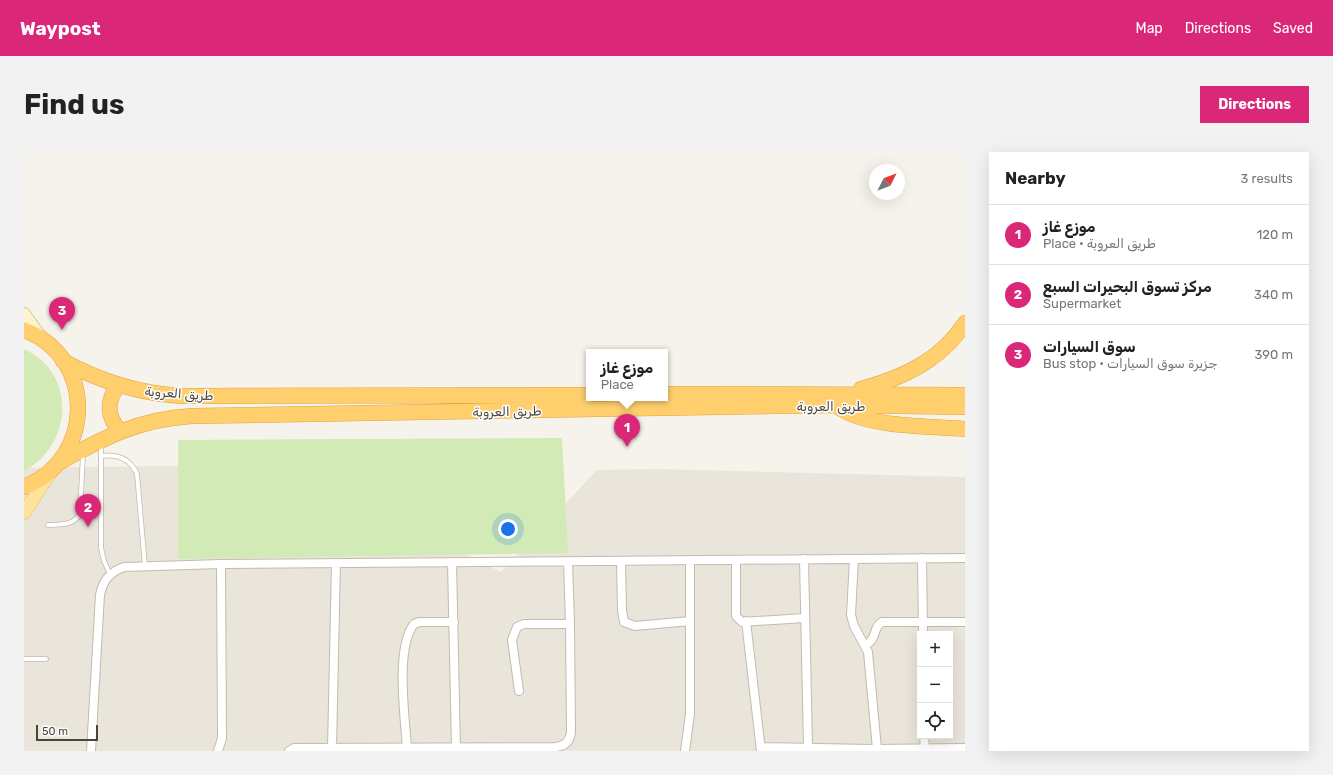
<!DOCTYPE html>
<html lang="en">
<head>
<meta charset="utf-8">
<style>
  :root { --surface:#fff; --page:#f2f2f2; --text:#222; --muted:#767676; --line:#e0e0e0; --accent:#db2777 }
  body { margin:0; font-family:Rubik,"Noto Naskh Arabic",sans-serif; background:var(--page); color:var(--text) }
  .controls { position:absolute; right:12px; bottom:12px; display:grid; overflow:hidden; border-radius:0px; box-shadow:0 4px 16px #0002 }
  .controls button { width:36px; height:36px; display:grid; place-items:center; padding:0; border:0; border-bottom:1px solid var(--line); background:var(--surface); color:var(--text); font:20px sans-serif }
  .compass { position:absolute; left:845px; top:12px; width:36px; height:36px; border-radius:50%; background:var(--surface); box-shadow:0 4px 16px #0002; rotate:48deg }
  .scale { position:absolute; left:12px; bottom:10px; width:62px; box-sizing:border-box; padding-left:4px; border:2px solid #4b4439; border-top:0; font-size:11px; line-height:14px; white-space:nowrap; color:#4b4439; -webkit-text-stroke:3px #fff; paint-order:stroke }
  .you { position:absolute; left:484px; top:377px; width:14px; height:14px; margin:-10px; border:3px solid #fff; border-radius:50%; background:#1a73e8; box-shadow:0 0 0 6px #1a73e833 }
  .badge { display:grid; place-items:center; width:26px; height:26px; border-radius:50%; background:var(--accent); color:#fff; font-size:13px; font-weight:700 }
  .pin { position:absolute; translate:-50% -33px; filter:drop-shadow(0 1px 2px #0008) }
  .pin::after { content:''; position:absolute; top:21px; width:14px; height:12px; background:inherit; clip-path:polygon(0 0,100% 0,50% 100%) }
  .popup { position:absolute; left:562px; top:197px; width:82px; height:52px; box-sizing:border-box; display:grid; place-content:center; border-radius:0px; background:var(--surface); filter:drop-shadow(0 1px 3px #0005); font-size:13px; white-space:nowrap; color:var(--muted) }
  .popup b { font-size:15px; color:var(--text) }
  .popup::after { content:''; position:absolute; left:50%; top:100%; margin-left:-8px; border:8px solid transparent; border-top-color:var(--surface) }
  .list { margin:0; padding:0; list-style:none }
  h2 { display:flex; justify-content:space-between; align-items:center; height:52px; margin:0; padding:0 16px; font-size:17px }
  h2 small { font-size:13px; font-weight:400; color:var(--muted) }
  .list li { display:grid; grid-template-columns:26px 1fr auto; gap:12px; align-items:center; box-sizing:border-box; height:60px; padding:0 16px; border-top:1px solid var(--line) }
  .list b { display:block; font-size:15px; white-space:nowrap }
  .list p { margin:0; font-size:13px; white-space:nowrap; color:var(--muted) }
  .list em { font-size:13px; font-style:normal; color:var(--muted) }
  .icon { flex:none; width:22px; height:22px; fill:none; stroke:currentColor; stroke-width:2; stroke-linecap:round; stroke-linejoin:round }
  .map { position:relative; flex:none; width:941px; height:599px; overflow:hidden; border-radius:0px }
  header { display:flex; align-items:center; gap:24px; box-sizing:border-box; height:56px; padding:0 20px; background:var(--accent); color:#fff }
  header strong { font-size:19px }
  nav { display:flex; gap:22px; margin-inline-start:auto; font-size:14px }
  .intro { display:flex; align-items:center; justify-content:space-between; box-sizing:border-box; height:96px; padding:0 24px }
  h1 { margin:0; font-size:28px }
  .button { padding:10px 18px; border-radius:0px; background:var(--accent); color:#fff; font-size:14px; font-weight:700 }
  main { display:flex; gap:24px; padding:0 24px }
  aside { flex:1; background:var(--surface); border-radius:0px; box-shadow:0 4px 16px #0002 }
  .map>svg:first-child { display:block }
  .residential { fill:#eae5da; fill-rule:evenodd }
  .green { fill:#d2eab5 }
  .lines { fill:none; stroke-linecap:round; stroke-linejoin:round }
  .lane-casing { stroke:#c2bbae; stroke-width:5.5 }
  .street-casing { stroke:#c2bbae; stroke-width:10 }
  .secondary-casing { stroke:#d6c79b; stroke-width:14 }
  .primary-casing { stroke:#e6c16a; stroke-width:14 }
  .highway-casing { stroke:#e0a43c; stroke-width:16 }
  .lane { stroke:#fff; stroke-width:4 }
  .street { stroke:#fff; stroke-width:8 }
  .secondary { stroke:#fff3cd; stroke-width:12 }
  .primary { stroke:#ffe39c; stroke-width:13 }
  .highway { stroke:#ffcf6e; stroke-width:15 }
  .labels { text-anchor:middle; stroke-width:3; stroke-linejoin:round; paint-order:stroke }
  .street-label { font-size:13px; fill:#4b4439; stroke:#fff }
</style>
</head>
<body>
<header>
<strong>Waypost</strong>
<nav><a>Map</a><a>Directions</a><a>Saved</a></nav>
</header>
<div class="intro"><h1>Find us</h1><a class="button">Directions</a></div>
<main>
<div class="map">
<svg width="941" height="599" viewBox="0 0 941 599">
  <rect width="100%" height="100%" fill="#f6f3ec"/>
  <!-- residential -->
  <path class="residential" d="M 258,312 L 477,420 L 573,318 L 633,317 L 941,325 L 941,599 L 0,599 L 0,316 ZM 896,482 L 926,482 L 926,584 L 896,584 Z"/>
  <!-- green -->
  <path class="green" d="M 0,197 C 53,221 49,293 0,319 Z
    M 538,286 L 544,401 L 154,407 L 154,288 Z"/>
  <g class="lines">
    <!-- lane casing -->
    <g class="lane-casing">
      <path id="lane" d="M 77,292 L 77,396 L 80,409 L 86,422
        M 77,304 C 93,302 106,306 113,322 L 121,414
        M 24,373 C 37,372 49,374 56,362 L 59,302
        M 0,507 L 22,507"/>
    </g>
    <!-- street casing -->
    <g class="street-casing">
      <path id="street" d="M 898,406 L 899,482
        M 780,407 L 784,595
        M 830,407 L 827,463 L 830,474 L 844,500 L 853,597
        M 712,408 L 712,464 L 718,470 L 781,466
        M 597,409 L 598,458 L 600,470 L 611,474 L 666,469
        M 428,410 L 432,596
        M 722,469 L 737,599
        M 842,493 C 854,486 848,476 858,470 L 941,470
        M 495,539 L 488,488 L 493,475 L 500,472 L 546,472
        M 900,584 L 901,596
        M 737,595 L 849,597 L 941,596
        M 308,596 L 312,411
        M 383,596 C 381,565 371,496 390,472 L 395,470 L 430,470
        M 67,599 L 76,443 C 79,428 86,420 100,415 L 197,412 L 941,406
        M 194,599 L 198,586 L 197,412
        M 265,599 L 270,596 L 532,595 C 541,594 546,589 547,580 L 546,472 L 544,409
        M 661,599 L 666,562 L 666,408"/>
    </g>
    <!-- secondary casing -->
    <g class="secondary-casing">
      <path id="secondary" d="M 0,162 L 18,187"/>
    </g>
    <!-- primary casing -->
    <g class="primary-casing">
      <path id="primary" d="M 0,361 L 27,319"/>
    </g>
    <!-- highway casing -->
    <g class="highway-casing">
      <path id="highway" d="M 0,178 C 73,205 71,308 0,335
        M 39,209 C 77,230 117,242 160,244 L 565,243
        M 95,233 C 82,248 83,265 96,279
        M 837,237 C 879,226 917,208 941,171
        M 641,242 L 941,243
        M 814,255 C 845,276 904,274 941,277
        M 34,311 C 79,286 115,267 168,264 L 811,253 L 941,255"/>
    </g>
    <!-- lane -->
    <use href="#lane" class="lane"/>
    <!-- street -->
    <use href="#street" class="street"/>
    <!-- secondary -->
    <use href="#secondary" class="secondary"/>
    <!-- primary -->
    <use href="#primary" class="primary"/>
    <!-- highway -->
    <use href="#highway" class="highway"/>
  </g>
  <g class="labels">
    <!-- street labels -->
    <g class="street-label">
      <text transform="translate(155 241) rotate(4)" y="5">طريق العروبة</text>
      <text x="807" y="259">طريق العروبة</text>
      <text transform="translate(483 259) rotate(-1)" y="5">طريق العروبة</text>
    </g>
  </g>
</svg>
<div class="controls">
<button>+</button>
<button>−</button>
<button><svg class="icon" aria-label="locate" viewBox="0 0 24 24"><circle cx="12" cy="12" r="6"/><path d="M12 2v4M12 18v4M2 12h4M18 12h4"/></svg></button>
</div>
<svg class="compass" viewBox="-18 -18 36 36"><path d="M0-13l5 13h-10z" fill="#e53935"/><path d="M0 13l5-13h-10z" fill="#767676"/></svg>
<div class="scale">50 m</div>
<div class="you"></div>
<div class="pin badge" style="left:603px;top:295px">1</div>
<div class="popup"><b>موزع غاز</b>Place</div>
<div class="pin badge" style="left:64px;top:375px">2</div>
<div class="pin badge" style="left:38px;top:178px">3</div>
</div>
<aside>
<h2>Nearby<small>3 results</small></h2>
<ul class="list">
<li><span class="badge">1</span><div><b>موزع غاز</b><p>Place · طريق العروبة</p></div><em>120 m</em></li>
<li><span class="badge">2</span><div><b>مركز تسوق البحيرات السبع</b><p>Supermarket</p></div><em>340 m</em></li>
<li><span class="badge">3</span><div><b>سوق السيارات</b><p>Bus stop · جزيرة سوق السيارات</p></div><em>390 m</em></li>
</ul>
</aside>
</main>
</body>
</html>
